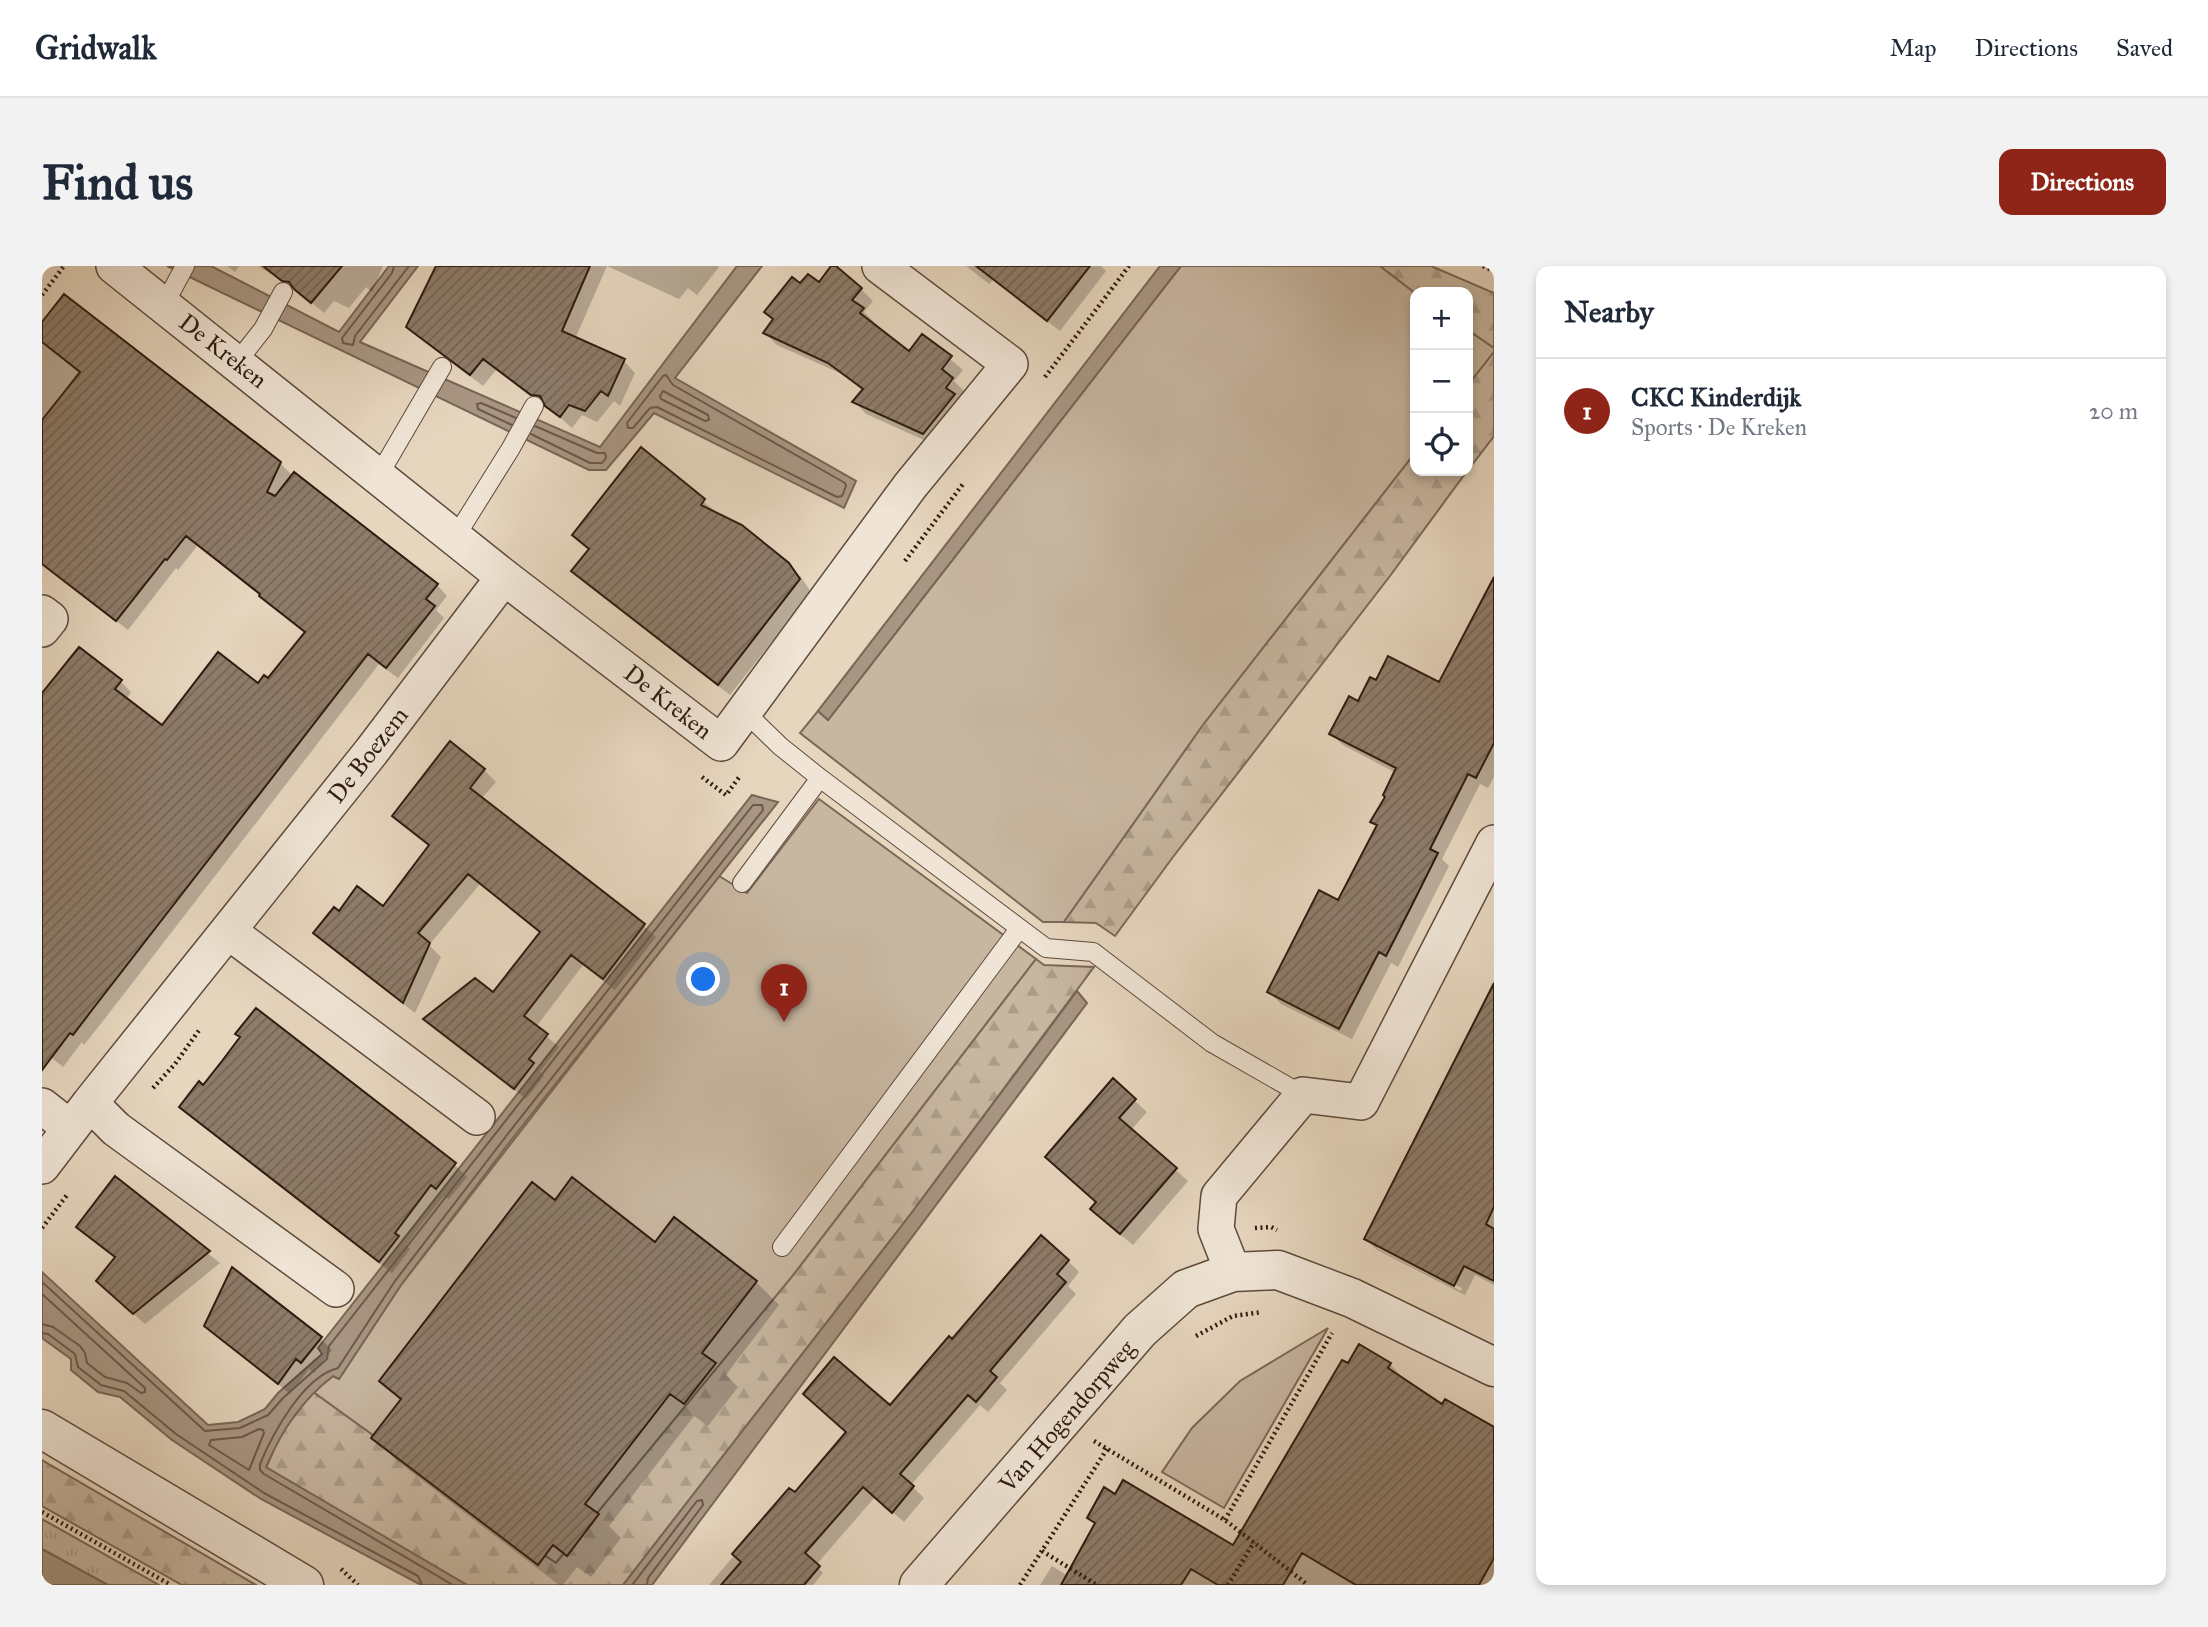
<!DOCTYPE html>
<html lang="en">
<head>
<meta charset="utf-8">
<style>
  :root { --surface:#fff; --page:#f2f2f3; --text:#1f2937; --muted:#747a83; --line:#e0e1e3; --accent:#8f2418 }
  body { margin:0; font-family:"IM FELL Great Primer",serif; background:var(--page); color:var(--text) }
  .controls { position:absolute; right:21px; top:21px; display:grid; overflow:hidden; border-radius:14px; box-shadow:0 4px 10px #0003 }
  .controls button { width:63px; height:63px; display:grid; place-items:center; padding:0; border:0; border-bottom:2px solid var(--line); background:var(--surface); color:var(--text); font:35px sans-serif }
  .you { position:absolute; left:662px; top:714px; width:24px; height:24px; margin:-18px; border:5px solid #fff; border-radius:50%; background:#1a73e8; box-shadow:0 0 0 10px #1a73e833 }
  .badge { display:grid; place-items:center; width:46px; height:46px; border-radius:50%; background:var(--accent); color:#fff; font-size:23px; font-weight:700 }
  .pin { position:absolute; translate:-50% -58px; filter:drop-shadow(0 2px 4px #0008) }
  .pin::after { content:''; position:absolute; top:37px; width:24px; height:21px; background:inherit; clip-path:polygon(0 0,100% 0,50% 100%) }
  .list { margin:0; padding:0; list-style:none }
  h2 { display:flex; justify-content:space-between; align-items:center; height:91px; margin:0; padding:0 28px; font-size:30px }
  h2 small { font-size:23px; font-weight:400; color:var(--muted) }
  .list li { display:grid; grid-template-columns:46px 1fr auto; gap:21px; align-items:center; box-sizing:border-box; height:105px; padding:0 28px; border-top:2px solid var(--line) }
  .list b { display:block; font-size:26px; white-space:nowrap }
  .list p { margin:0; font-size:23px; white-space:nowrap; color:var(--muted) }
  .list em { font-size:23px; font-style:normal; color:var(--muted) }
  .icon { flex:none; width:38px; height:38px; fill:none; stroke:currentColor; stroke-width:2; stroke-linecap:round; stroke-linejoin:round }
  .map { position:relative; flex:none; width:1452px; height:1319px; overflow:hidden; border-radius:14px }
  header { display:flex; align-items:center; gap:42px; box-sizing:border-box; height:98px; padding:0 35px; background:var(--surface); border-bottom:2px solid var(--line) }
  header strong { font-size:33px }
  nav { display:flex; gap:38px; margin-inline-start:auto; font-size:24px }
  .intro { display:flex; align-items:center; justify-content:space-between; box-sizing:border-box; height:168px; padding:0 42px }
  h1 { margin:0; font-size:49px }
  .button { padding:18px 32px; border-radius:14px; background:var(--accent); color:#fff; font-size:24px; font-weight:700 }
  main { display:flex; gap:42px; padding:0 42px }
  aside { flex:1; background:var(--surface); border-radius:14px; box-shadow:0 4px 10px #0003 }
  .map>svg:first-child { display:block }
  .grass { fill:#c7b6a0; stroke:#7b6858; stroke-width:2 }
  .forest { fill:url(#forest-firs); stroke:#7b6858; stroke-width:2 }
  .park { fill:url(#park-tufts); stroke:#7b6858; stroke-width:2 }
  .water { fill:#a89683; stroke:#786555; stroke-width:2 }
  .shadow { fill:#0003; fill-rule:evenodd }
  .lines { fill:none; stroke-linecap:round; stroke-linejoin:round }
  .shore { stroke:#6c584a; stroke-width:2 }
  .building { fill:url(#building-hatch); stroke:#2f1b10; stroke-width:2 }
  .service-casing { stroke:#5d4a3c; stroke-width:20 }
  .minor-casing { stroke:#5d4a3c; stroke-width:38 }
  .tertiary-casing { stroke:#5d4a3c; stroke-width:41 }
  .path { stroke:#2f1b10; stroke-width:4.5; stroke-dasharray:2 3.5; stroke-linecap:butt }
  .service { stroke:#efe4d5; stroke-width:18 }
  .minor { stroke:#efe4d5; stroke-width:35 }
  .tertiary { stroke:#efe4d5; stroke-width:38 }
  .labels { text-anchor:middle; stroke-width:5; stroke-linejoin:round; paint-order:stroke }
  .street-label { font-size:24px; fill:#2f1b10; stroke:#efe4d5 }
</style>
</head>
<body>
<header>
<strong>Gridwalk</strong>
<nav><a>Map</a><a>Directions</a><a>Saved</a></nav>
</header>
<div class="intro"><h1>Find us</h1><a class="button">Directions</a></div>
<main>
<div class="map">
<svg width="1452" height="1319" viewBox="0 0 1452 1319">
  <defs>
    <pattern id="forest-firs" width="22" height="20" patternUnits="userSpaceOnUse" patternTransform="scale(1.75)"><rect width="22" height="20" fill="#c7b6a0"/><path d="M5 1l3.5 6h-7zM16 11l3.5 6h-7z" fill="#ab9c89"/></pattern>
    <pattern id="park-tufts" width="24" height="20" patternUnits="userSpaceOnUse" patternTransform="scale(1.75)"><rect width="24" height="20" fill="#c7b6a0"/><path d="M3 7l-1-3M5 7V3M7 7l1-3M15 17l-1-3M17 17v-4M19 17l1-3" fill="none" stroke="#ab9c89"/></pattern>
    <pattern id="building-hatch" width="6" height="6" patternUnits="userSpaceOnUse" patternTransform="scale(1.75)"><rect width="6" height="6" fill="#8e7c6a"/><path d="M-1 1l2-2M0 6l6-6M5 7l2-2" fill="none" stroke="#746556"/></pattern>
  </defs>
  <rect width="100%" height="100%" fill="#e6d6be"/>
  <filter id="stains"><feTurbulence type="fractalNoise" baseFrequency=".00286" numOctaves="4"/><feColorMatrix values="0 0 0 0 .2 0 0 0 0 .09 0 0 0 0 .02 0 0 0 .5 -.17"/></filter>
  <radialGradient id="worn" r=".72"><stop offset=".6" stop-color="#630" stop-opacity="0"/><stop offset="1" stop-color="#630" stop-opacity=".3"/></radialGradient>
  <!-- grass -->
  <path class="grass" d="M 1139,0 L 1338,0 L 1373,27 L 1373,187 L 1161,459 L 1022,656 L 1001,656 L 758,467 L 776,445 L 786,454 Z
    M 1426,64 L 1452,82 L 1452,86 L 1426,119 Z
    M 777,533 L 994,693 L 749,1012 L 514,1297 L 433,1243 L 271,1126 L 291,1110 L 297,1113 L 359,1019 L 677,610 L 705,627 Z
    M 1286,1062 L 1182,1242 L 1120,1206 L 1150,1162 L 1198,1115 Z"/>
  <!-- forest -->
  <path class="forest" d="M 1338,0 L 1389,0 L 1452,27 L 1452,82 L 1426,64 L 1426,26 L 1373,27 Z
    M 1452,86 L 1452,170 L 1426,204 L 1426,119 Z
    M 1373,187 L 1373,205 L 1425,205 L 1348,310 L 1131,591 L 1073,670 L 1054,657 L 1022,656 L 1161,459 Z
    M 994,693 L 1002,699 L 1052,701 L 868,949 L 581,1319 L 425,1319 L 224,1202 L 238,1169 L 271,1126 L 433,1243 L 514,1297 L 749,1012 Z
    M 0,1194 L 214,1319 L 140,1319 L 0,1240 Z"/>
  <!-- park -->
  <path class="park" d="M 0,1253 L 117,1319 L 0,1319 Z"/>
  <!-- water -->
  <path class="water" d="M 125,0 L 169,0 L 297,66 L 347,0 L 376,0 L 318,76 L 558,181 L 695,0 L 720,0 L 633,112 L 814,215 L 802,242 L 612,147 L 564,204 L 547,204 Z
    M 1118,0 L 1139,0 L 786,454 L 776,445 Z
    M 710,529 L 736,536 L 470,873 L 359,1019 L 297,1113 L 291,1110 C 259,1135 240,1164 224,1201 L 425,1319 L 379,1319 L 219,1233 L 130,1174 L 78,1131 L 56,1126 L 29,1104 L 29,1093 L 0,1072 L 0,1006 L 166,1159 L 196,1156 L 223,1143 L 236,1127 L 280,1088 L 276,1082 Z
    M 1035,725 L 1045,737 L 610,1319 L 581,1319 L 868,949 Z
    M 0,1283 L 66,1319 L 0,1319 Z"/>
  <!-- shadow -->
  <path class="shadow" d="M 185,0 L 197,0 L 193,6 Z
    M 216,0 L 341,0 L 330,26 L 324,21 L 307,42 L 292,35 L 282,47 L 258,27 Z
    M 450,0 L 565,0 L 533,73 L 582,95 L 593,107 L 578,140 L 572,135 L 555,156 L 540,149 L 530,162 L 506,141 L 502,141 L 454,104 L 441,120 L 378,72 L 366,60 Z
    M 565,0 L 676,0 L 677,1 L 655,29 L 646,22 L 637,33 Z
    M 924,0 L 1059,0 L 1064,5 L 1018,65 L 951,14 L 947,18 Z
    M 777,18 L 819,23 L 831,35 L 822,46 L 832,56 L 830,59 L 867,88 L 881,70 L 921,104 L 912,115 L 922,125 L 915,134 L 923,142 L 893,179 L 824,148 L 813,136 L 822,125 L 800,108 L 735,79 L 723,67 L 759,19 Z
    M 0,53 L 238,197 L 251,210 L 395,319 L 405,330 L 394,344 L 402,352 L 356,412 L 337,398 L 61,755 L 42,779 L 40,776 L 21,801 L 0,784 L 0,431 L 79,416 L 89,426 L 84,434 L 120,462 L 226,415 L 264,368 L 156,279 L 136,304 L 134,302 L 86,364 L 0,298 Z
    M 599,183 L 674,246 L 746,298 L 759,311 L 769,326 L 688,429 L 543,317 L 532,305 L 548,284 L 532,269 Z
    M 1452,313 L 1452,511 L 1446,522 L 1438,518 L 1400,593 L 1407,600 L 1356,701 L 1349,697 L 1310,773 L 1239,738 L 1227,726 L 1297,637 L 1335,561 L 1330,556 L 1345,531 L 1354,507 L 1301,479 L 1289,468 L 1335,416 L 1398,418 Z
    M 442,504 L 454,516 L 439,533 L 602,660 L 614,671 L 573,724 L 541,699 L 494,761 L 517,781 L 498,806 L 502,810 L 484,833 L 395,764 L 384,753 L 451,729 L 499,667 L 438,618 L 387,679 L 399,691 L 373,747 L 285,679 L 274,667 L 297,648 L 341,643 L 388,580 L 364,561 Z
    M 1452,721 L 1452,1019 L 1433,1009 L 1423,1029 L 1335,984 L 1324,973 ZM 1335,978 L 1420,1022 L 1419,1025 L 1335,982 Z
    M 214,744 L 413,899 L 425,911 L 407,933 L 402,930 L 382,955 L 364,979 L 368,983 L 350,1007 L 151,852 L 139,840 L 161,821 L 200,772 Z
    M 1071,815 L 1105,846 L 1089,864 L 1146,915 L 1091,979 L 1062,955 L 1056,937 Z
    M 73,913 L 178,997 L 103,1058 L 67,1026 L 74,992 L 36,961 Z
    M 513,936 L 613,978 L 714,1016 L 737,1039 L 684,1109 L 696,1121 L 666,1160 L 652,1150 L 567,1260 L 579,1272 L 549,1311 L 535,1301 L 521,1319 L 517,1319 L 355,1195 L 332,1172 L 360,1135 L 339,1115 Z
    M 1026,995 L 1037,1006 L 1026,1020 L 1034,1028 L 958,1117 L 965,1124 L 946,1146 L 938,1139 L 869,1219 L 882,1232 L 862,1256 L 833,1231 L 774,1299 L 781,1307 L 771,1319 L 667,1319 L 748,1224 L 753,1228 L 849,1141 L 910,1075 Z
    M 165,1060 L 278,1072 L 290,1084 L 272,1107 L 267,1103 L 248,1128 Z
    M 1348,1098 L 1358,1109 L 1357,1112 L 1400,1141 L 1404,1135 L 1452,1164 L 1452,1319 L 998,1319 L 1010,1300 L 1026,1310 L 1054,1258 L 1047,1251 L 1191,1281 L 1307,1100 Z"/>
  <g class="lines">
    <!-- shore -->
    <path class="shore" d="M 352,0 L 350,7 L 300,72 L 301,77 L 311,79 L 313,70 L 367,0
      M 624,109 L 631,119 L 803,217 L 804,220 L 800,230 L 795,231 L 615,141 L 608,142 L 591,162 L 586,162 L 585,157 L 621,110 Z
      M 621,125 L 666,149 L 667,154 L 663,155 L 619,133 L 618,130 Z
      M 470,159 L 436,143 L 435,138 L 439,137 L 474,152
      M 489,168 L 548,197 L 560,197 L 564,192 L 563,187 L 555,187 L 493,160
      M 0,1016 L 163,1165 L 198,1162 L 226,1149 L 241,1132 L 285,1093 L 287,1080 L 711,539 L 720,539 L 721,544 L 465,869 L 353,1015 L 296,1102 C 261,1111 231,1167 218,1198 L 218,1204 L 222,1208 L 411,1319
      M 0,1028 L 103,1122 L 103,1126 L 99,1127 L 85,1117 L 63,1111 L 45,1097 L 43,1087 L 38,1080 L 11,1061 L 0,1058
      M 0,1067 L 6,1068 L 33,1088 L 36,1101 L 59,1119 L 82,1125 L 134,1168 L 222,1227 L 376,1310 L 380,1319
      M 217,1163 L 221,1164 L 222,1167 L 207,1204 L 167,1179 L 169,1174 L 200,1171 Z
      M 590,1319 L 655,1235 L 660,1234 L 661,1239 L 606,1312 L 605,1319"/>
  </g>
  <!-- building -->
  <path class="building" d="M 221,0 L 300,0 L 269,37 L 252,23 L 247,16 L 240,15 Z
    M 394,0 L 548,0 L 520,65 L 583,93 L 566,130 L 559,125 L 543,145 L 527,139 L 518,151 L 503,140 L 498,130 L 489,129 L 441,93 L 428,109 L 364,61 Z
    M 789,0 L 794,0 L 820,22 L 810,34 L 822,42 L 818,47 L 867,85 L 880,68 L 910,90 L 900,103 L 911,112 L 904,122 L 913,128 L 881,168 L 810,136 L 821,123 L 786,97 L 721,67 L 731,53 L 722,46 L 750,11 L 758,17 L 766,8 L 777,16 Z
    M 934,0 L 1048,0 L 1005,55 Z
    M 22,28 L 239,196 L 225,226 L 233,230 L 252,206 L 396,318 L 384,333 L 393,340 L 344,402 L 326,388 L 50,744 L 31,769 L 28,767 L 0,804 L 0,427 L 37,381 L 80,414 L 73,423 L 120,459 L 176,386 L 216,417 L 222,409 L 226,412 L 263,366 L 217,330 L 218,328 L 144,270 L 125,294 L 123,293 L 74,355 L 0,298 L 0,154 L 38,106 L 0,76 L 0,56 Z
    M 599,181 L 663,233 L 659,239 L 700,259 L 747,297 L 758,313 L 676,419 L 529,305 L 547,283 L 530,269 Z
    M 1452,311 L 1452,477 L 1434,512 L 1426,508 L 1388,583 L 1396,587 L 1370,639 L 1344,690 L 1337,686 L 1297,763 L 1225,726 L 1277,624 L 1296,634 L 1335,559 L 1328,556 L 1343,531 L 1341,529 L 1354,502 L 1287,468 L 1307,430 L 1316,435 L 1328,411 L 1334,414 L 1346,390 L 1397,416 Z
    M 408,475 L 443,503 L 428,522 L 603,658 L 561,713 L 529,689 L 482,750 L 506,768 L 487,793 L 492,797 L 472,823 L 381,753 L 433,712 L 451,726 L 498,666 L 426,608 L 376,667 L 388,677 L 361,737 L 271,667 L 292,641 L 297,645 L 315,620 L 341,640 L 387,579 L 350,550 Z
    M 1452,717 L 1452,941 L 1444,958 L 1452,963 L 1452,1015 L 1422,1000 L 1412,1020 L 1322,973 Z
    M 214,742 L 414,897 L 394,923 L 389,919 L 353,967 L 357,970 L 337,996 L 137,841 L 157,815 L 161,819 L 180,795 L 198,771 L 193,768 Z
    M 1071,812 L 1094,833 L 1077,852 L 1135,902 L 1078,968 L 1048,943 L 1054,936 L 1003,891 Z
    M 73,910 L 168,985 L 91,1048 L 54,1015 L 73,991 L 34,961 Z
    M 530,911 L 613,976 L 632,951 L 715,1015 L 660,1087 L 674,1097 L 642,1138 L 628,1128 L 543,1238 L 557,1248 L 525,1290 L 511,1279 L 496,1299 L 329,1172 L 359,1133 L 337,1115 L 490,916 L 513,934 Z
    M 999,969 L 1027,994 L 1015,1008 L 1024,1016 L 948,1105 L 955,1111 L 934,1136 L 926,1129 L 858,1208 L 872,1220 L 850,1247 L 821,1221 L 763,1287 L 778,1300 L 762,1319 L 679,1319 L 699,1296 L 690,1288 L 747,1222 L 753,1226 L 804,1166 L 761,1128 L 792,1091 L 848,1139 L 907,1070 L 910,1073 Z
    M 190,1001 L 280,1071 L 259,1097 L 254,1093 L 236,1118 L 162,1060 Z
    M 1317,1078 L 1349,1097 L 1346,1102 L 1400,1138 L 1403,1133 L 1452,1161 L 1452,1292 L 1437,1319 L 1314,1319 L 1260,1287 L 1241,1319 L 1176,1319 L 1149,1303 L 1139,1319 L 1019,1319 L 1053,1257 L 1045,1252 L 1062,1221 L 1073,1228 L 1081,1214 L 1191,1279 L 1300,1094 L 1306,1097 Z"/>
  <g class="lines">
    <!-- service casing -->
    <g class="service-casing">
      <path id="service" d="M 122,39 L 143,0
        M 195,96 L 221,63 L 241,26
        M 337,209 L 400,101
        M 414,270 L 469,182 L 492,140
        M 702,445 L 738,480 L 778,512 L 1004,682 L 1051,686 L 1170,777 L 1261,829
        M 700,617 L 778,512
        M 740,981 L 977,663"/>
    </g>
    <!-- minor casing -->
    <g class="minor-casing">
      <path id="minor" d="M 72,0 L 462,311 L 679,477 L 868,220 L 968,98 L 838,0
        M 0,347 L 8,353 L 0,363
        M 186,665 L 435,851
        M 48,837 L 74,863 L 294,1023
        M 0,840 L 28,862
        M 0,900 L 48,837 L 329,486 L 462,311
        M 1191,1006 L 1174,963 L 1177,930 L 1261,829 L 1319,836 L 1452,577"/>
    </g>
    <!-- tertiary casing -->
    <g class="tertiary-casing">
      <path id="tertiary" d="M 0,1163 L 262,1319
        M 877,1319 L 1098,1064 L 1144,1023 L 1191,1006 L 1236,1004 L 1310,1032 L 1452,1101"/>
    </g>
    <!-- path -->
    <path class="path" d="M 1441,0 L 1452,5
      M 0,29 L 22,0
      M 1003,111 L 1087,0
      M 863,295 L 921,218
      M 660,511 L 684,529 L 698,510
      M 111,822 L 133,798 L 158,763
      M 0,962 L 25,929
      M 1213,962 L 1229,961 L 1235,964
      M 1154,1070 L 1191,1050 L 1220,1046
      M 1052,1175 L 1183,1254 L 1266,1319
      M 0,1246 L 129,1319
      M 1183,1254 L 1290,1067
      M 1000,1285 L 1055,1319
      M 299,1303 L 316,1319
      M 978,1319 L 1065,1183
      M 1186,1319 L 1212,1276"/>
    <!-- service -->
    <use href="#service" class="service"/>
    <!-- minor -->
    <use href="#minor" class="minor"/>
    <!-- tertiary -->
    <use href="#tertiary" class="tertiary"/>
  </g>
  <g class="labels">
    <!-- street labels -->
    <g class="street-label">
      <text transform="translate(181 85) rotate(38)" y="8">De Kreken</text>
      <text transform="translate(626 436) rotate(38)" y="8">De Kreken</text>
      <text transform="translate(326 489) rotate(-52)" y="8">De Boezem</text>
      <text transform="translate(1025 1150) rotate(-49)" y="8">Van Hogendorpweg</text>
    </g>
  </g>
  <rect width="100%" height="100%" filter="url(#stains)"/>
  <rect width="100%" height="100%" fill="url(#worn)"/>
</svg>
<div class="controls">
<button>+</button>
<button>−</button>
<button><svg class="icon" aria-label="locate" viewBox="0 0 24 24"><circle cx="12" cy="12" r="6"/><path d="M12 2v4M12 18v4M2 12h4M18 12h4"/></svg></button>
</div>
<div class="you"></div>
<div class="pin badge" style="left:742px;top:756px">1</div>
</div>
<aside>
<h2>Nearby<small></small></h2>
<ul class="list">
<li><span class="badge">1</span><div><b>CKC Kinderdijk</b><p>Sports · De Kreken</p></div><em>20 m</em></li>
</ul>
</aside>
</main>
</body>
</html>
